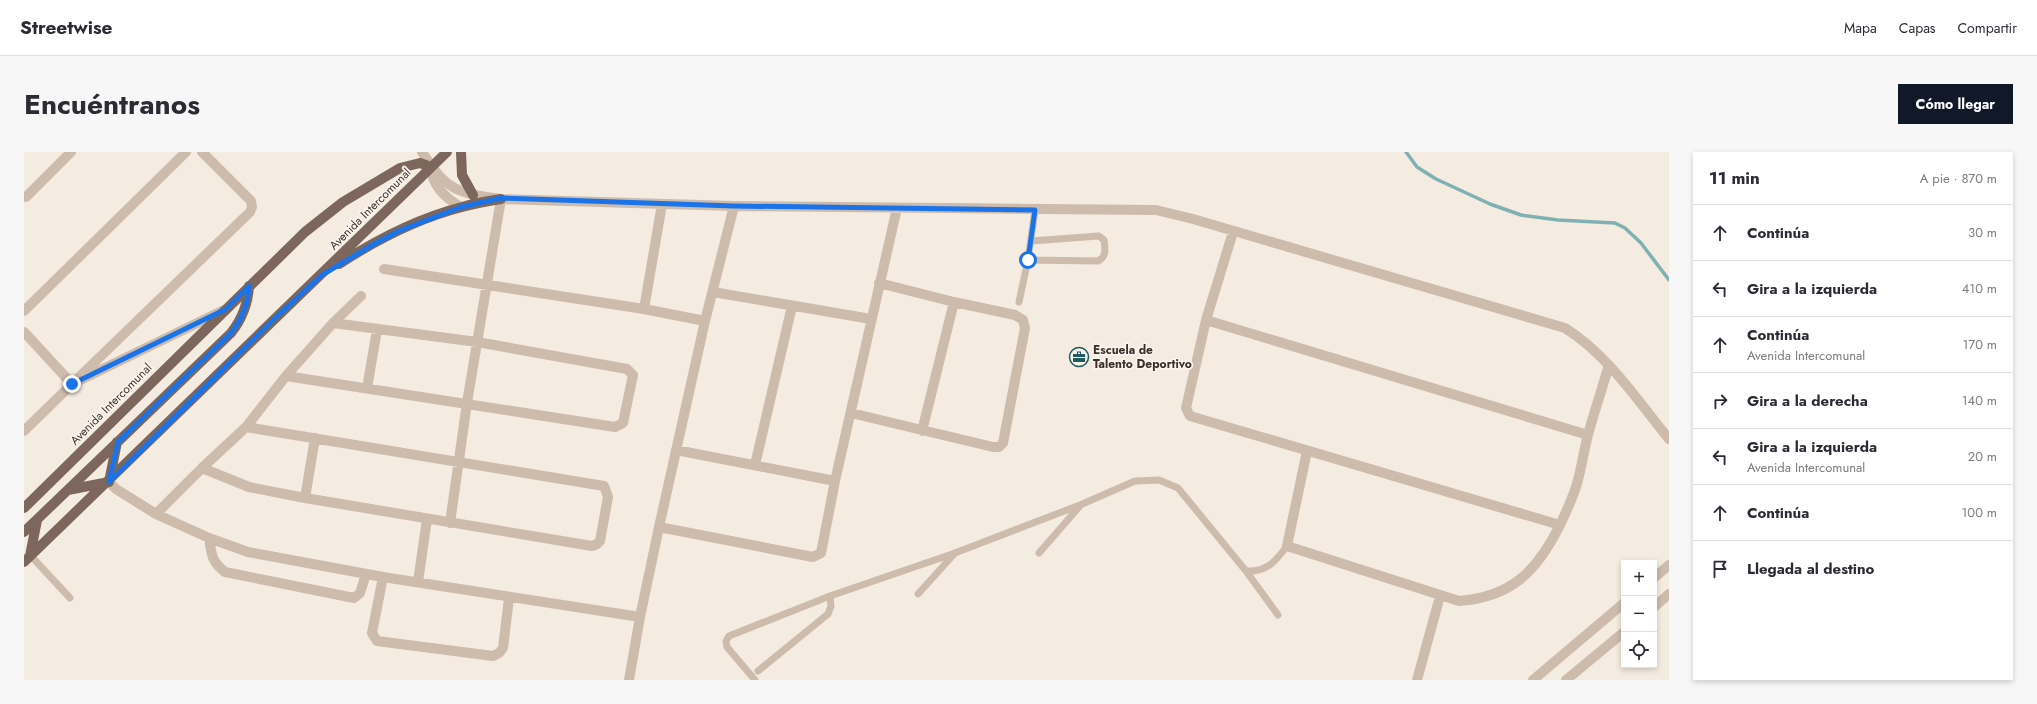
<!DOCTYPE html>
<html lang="es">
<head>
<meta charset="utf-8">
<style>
  :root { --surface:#fff; --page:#f7f7f7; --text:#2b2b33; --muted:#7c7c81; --line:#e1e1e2; --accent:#111827 }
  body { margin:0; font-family:Jost,sans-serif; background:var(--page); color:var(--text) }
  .controls { position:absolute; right:12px; bottom:12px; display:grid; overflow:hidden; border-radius:0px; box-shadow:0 2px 6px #0003 }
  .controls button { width:36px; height:36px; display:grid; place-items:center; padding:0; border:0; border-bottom:1px solid var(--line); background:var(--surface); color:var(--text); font:20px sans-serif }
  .stop { position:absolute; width:12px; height:12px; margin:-9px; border:3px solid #1a73e8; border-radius:50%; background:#fff }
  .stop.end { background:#1a73e8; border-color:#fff; box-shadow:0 1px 4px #0008 }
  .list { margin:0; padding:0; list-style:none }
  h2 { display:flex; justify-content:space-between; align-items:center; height:52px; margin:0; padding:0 16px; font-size:17px }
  h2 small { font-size:13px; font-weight:400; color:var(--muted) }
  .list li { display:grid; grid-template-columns:26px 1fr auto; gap:12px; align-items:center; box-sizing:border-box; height:56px; padding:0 16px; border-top:1px solid var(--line) }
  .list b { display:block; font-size:15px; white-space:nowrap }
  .list p { margin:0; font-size:13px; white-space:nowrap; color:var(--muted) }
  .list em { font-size:13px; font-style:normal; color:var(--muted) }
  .icon { flex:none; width:22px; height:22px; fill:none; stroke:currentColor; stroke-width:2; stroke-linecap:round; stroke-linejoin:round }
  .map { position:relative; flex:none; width:1645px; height:528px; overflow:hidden; border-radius:0px }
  header { display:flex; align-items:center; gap:24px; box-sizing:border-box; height:56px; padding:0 20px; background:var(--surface); border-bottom:1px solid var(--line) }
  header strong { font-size:19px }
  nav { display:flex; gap:22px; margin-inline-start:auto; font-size:14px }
  .intro { display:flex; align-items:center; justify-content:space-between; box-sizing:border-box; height:96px; padding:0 24px }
  h1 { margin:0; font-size:28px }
  .button { padding:10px 18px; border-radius:0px; background:var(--accent); color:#fff; font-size:14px; font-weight:700 }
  main { display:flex; gap:24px; padding:0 24px }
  aside { flex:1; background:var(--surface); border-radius:0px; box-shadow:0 2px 6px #0003 }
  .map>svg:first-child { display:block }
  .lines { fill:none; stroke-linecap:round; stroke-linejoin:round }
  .stream { stroke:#7fb0b2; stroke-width:3.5 }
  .service { stroke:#cdbbac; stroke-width:7 }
  .minor { stroke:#cdbbac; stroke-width:10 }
  .tertiary { stroke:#cdbbac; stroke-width:10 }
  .primary { stroke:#7d675c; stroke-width:10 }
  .route { stroke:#1a73e8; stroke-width:5 }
  .labels { text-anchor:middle; stroke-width:3.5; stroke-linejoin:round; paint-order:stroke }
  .street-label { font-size:12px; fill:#3b302b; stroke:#fbf5ee }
  .poi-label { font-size:12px; font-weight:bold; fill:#3b302b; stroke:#fbf5ee; text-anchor:start }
</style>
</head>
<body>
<header>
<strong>Streetwise</strong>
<nav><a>Mapa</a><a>Capas</a><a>Compartir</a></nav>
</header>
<div class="intro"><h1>Encuéntranos</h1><a class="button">Cómo llegar</a></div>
<main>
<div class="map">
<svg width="1645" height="528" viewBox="0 0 1645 528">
  <rect width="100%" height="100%" fill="#f4ebe1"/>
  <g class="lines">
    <!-- stream -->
    <path class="stream" d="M 1382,0 L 1393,15 L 1412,27 L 1466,52 L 1497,63 L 1534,68 L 1591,71 L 1601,76 L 1617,91 L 1645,128"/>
    <!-- service -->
    <path class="service" d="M 1004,108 L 1074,109 C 1083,105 1081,96 1080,88 L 1075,84 L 1007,89
      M 995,150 L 1004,108 L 1011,58
      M 1015,401 L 1055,355
      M 7,404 L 46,446
      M 1222,419 L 1254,463
      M 894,442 L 931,401
      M 734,519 L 804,462 L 807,454 L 806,444
      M 731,528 L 703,495 L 702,489 L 705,484 L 806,444 L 931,401 L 1056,353 L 1111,329 L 1135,328 L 1154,336 L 1222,419 C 1243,420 1251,410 1263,394"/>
    <!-- minor -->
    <path class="minor" d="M 398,0 C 423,39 433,41 477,47 L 710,54 L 1132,58 L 1169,67 L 1541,176 C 1584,203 1613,248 1645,287
      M 407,15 C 408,34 421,46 437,55
      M 2,45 L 47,0
      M 710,54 L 681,169 L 635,375 L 789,405 L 797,401 L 811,329 L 873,56
      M 1209,80 L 1182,168 L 1162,256 L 1166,264 L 1536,373
      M 360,117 L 620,157 L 681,169
      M 689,140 L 847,167
      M 620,157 L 638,52
      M 0,159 L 162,0
      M 1182,168 L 1564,283
      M 0,180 L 48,232 L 226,60 L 228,55 L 227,49 L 178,0
      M 262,224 L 591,275 L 599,271 L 609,223 L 603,217 L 453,190 L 309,171
      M 343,236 L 353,178
      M 827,261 L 969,295 L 975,295 L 979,291 L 1001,176 L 999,168 L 991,163 L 930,150 L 855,131
      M 222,275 L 580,334 L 584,345 L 576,389 L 573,392 L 568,394 L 281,346 L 225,335 L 178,316 L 222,275 L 262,224 L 309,171 L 337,144
      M 0,279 L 48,232 L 200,158
      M 898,279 L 930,150
      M 652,298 L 811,329
      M 1283,299 L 1263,394 L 1435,449 C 1488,445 1513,419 1536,373 C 1543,358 1550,344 1554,328 C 1558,313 1560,298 1564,283 C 1570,260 1578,237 1585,213
      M 731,313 L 768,154
      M 85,330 L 92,337 L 132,362 L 185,386 L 224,400 L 359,425 L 616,465 L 635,375
      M 281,346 L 291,286
      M 132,362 L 178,316
      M 426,371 L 443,251 L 477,47
      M 185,386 C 188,403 187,409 201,420 L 330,446 L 336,441 L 342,422
      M 359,425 L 348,481 L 353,489 L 469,504 L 475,501 L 479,496 L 485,446
      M 394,430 L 403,367
      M 605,528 L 616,465
      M 1393,528 L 1416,444"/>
    <!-- tertiary -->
    <path class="tertiary" d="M 1630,426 L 1645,413
      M 1630,455 L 1645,442
      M 1509,528 L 1600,451
      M 1542,528 L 1600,480"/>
    <!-- primary -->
    <path class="primary" d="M 437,0 L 438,23 L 449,43
      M 315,112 C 352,88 395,66 438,55 C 451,51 464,49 477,47
      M 44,338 L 85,330 L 93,290
      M 0,356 L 281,80 L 319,50 L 376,16 L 396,11 L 407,15
      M 0,380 L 207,181 C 218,167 224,153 225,134
      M 6,404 L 13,368
      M 0,410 L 423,0"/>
  </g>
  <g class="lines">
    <!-- route -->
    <path class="route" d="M 48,232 L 202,157 L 225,134 C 224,153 218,167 207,181 L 94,290 L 85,330 L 249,168 L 298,123 L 350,92 L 377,78 L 437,55 L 477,46 L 710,54 L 1011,58 L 1004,108"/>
  </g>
  <!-- icons -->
  <defs>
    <g id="office-ring" transform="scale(1)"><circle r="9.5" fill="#fbf5ee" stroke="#1f5a5e" stroke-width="1.5"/><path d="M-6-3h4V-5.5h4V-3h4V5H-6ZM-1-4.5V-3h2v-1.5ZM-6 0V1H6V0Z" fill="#1f5a5e"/></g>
  </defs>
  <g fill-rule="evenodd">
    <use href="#office-ring" x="1055" y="205"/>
  </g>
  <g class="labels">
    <!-- street labels -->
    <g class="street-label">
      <text transform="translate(346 57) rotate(-45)" y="4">Avenida Intercomunal</text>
      <text transform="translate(87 252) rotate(-45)" y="4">Avenida Intercomunal</text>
    </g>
    <!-- poi labels -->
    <g class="poi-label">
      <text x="1069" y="202">Escuela de<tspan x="1069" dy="14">Talento Deportivo</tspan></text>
    </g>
  </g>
</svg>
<div class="controls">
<button>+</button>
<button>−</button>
<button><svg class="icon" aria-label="locate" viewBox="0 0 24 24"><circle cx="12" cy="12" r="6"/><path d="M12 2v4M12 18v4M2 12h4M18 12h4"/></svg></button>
</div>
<div class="stop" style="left:1004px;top:108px"></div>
<div class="stop end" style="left:48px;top:232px"></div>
</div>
<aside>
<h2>11 min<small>A pie · 870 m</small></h2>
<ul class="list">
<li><svg class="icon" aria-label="ahead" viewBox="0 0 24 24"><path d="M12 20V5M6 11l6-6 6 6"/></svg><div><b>Continúa</b></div><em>30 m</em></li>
<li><svg class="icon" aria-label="left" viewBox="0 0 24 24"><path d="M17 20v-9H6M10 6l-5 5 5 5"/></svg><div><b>Gira a la izquierda</b></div><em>410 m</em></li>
<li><svg class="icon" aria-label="ahead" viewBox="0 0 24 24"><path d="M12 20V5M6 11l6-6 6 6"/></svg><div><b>Continúa</b><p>Avenida Intercomunal</p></div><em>170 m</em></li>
<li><svg class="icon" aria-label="right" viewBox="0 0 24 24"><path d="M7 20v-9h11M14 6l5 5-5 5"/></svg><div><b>Gira a la derecha</b></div><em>140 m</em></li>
<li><svg class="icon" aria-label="left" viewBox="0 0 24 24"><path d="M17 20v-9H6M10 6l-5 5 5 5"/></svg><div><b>Gira a la izquierda</b><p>Avenida Intercomunal</p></div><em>20 m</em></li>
<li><svg class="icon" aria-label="ahead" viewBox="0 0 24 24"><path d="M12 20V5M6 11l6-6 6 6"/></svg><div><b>Continúa</b></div><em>100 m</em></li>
<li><svg class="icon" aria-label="arrive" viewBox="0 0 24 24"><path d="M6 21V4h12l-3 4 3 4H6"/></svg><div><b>Llegada al destino</b></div></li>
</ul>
</aside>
</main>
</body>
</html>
